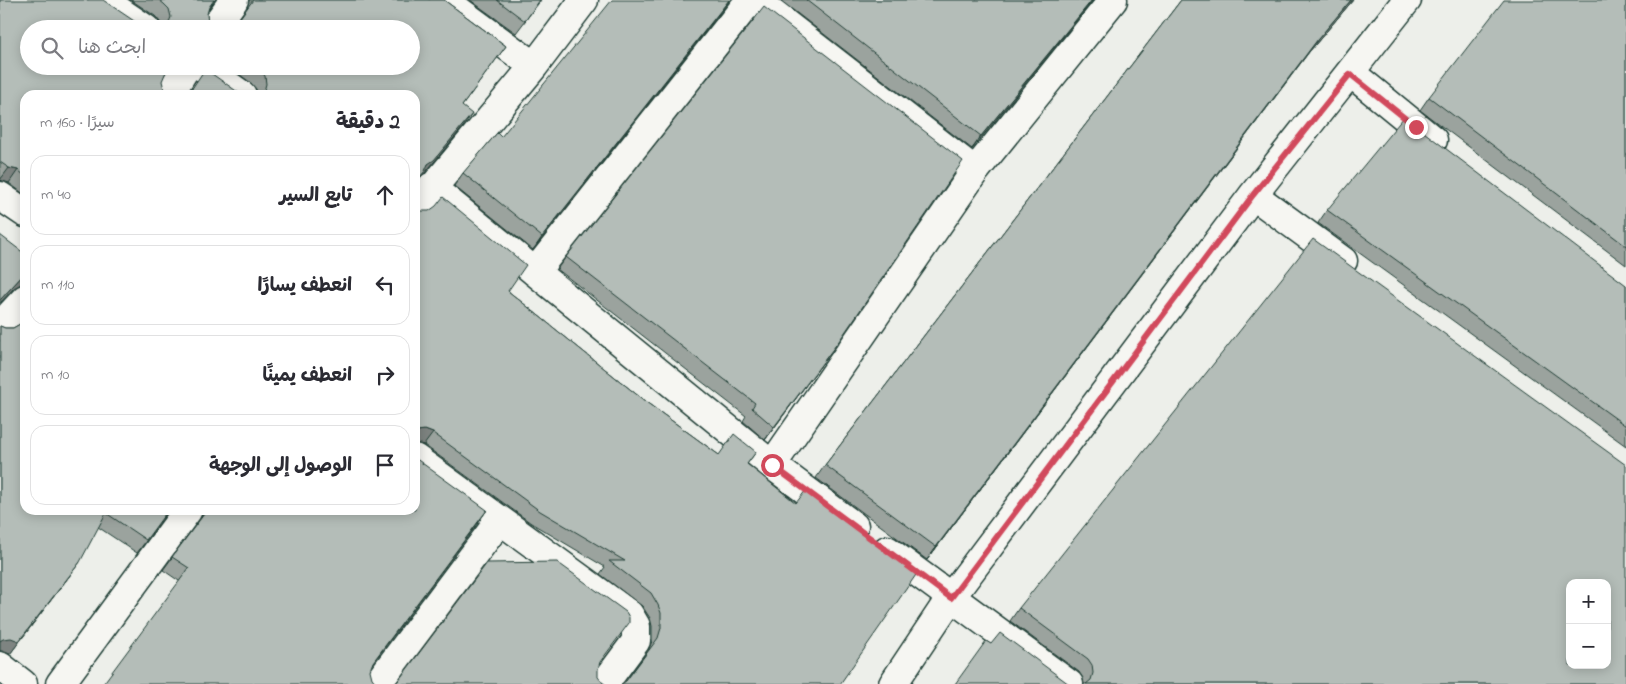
<!DOCTYPE html>
<html lang="ar">
<head>
<meta charset="utf-8">
<style>
  :root { --surface:#fff; --page:#f2f2f3; --text:#2b2b33; --muted:#7c7c81; --line:#e1e1e2 }
  body { margin:0; font-family:"Indie Flower","Playpen Sans Arabic",sans-serif; background:var(--page); color:var(--text); direction:rtl }
  .controls { position:absolute; right:15px; bottom:15px; display:grid; overflow:hidden; border-radius:10px; box-shadow:0 2px 12px #0003 }
  .controls button { width:45px; height:45px; display:grid; place-items:center; padding:0; border:0; border-bottom:1px solid var(--line); background:var(--surface); color:var(--text); font:25px sans-serif }
  .stop { position:absolute; width:15px; height:15px; margin:-11px; border:4px solid #d1495b; border-radius:50%; background:#fff }
  .stop.end { background:#d1495b; border-color:#fff; box-shadow:0 1px 5px #0008 }
  .list { margin:0; padding:0; list-style:none }
  h2 { display:flex; justify-content:space-between; align-items:center; height:65px; margin:0; padding:0 20px; font-size:21px }
  h2 small { font-size:16px; font-weight:400; color:var(--muted) }
  .list li { display:grid; grid-template-columns:32px 1fr auto; gap:15px; align-items:center; box-sizing:border-box; height:80px; margin:0 10px 10px; padding:0 10px; border:1px solid var(--line); border-radius:15px }
  .list b { display:block; font-size:19px; white-space:nowrap }
  .list em { font-size:16px; font-style:normal; color:var(--muted) }
  .icon { flex:none; width:28px; height:28px; fill:none; stroke:currentColor; stroke-width:2; stroke-linecap:round; stroke-linejoin:round }
  .map { position:relative; flex:none; width:1626px; height:684px; overflow:hidden; direction:ltr }
  .search { position:absolute; background:var(--surface); box-shadow:0 2px 12px #0003; left:20px; top:20px; width:400px; height:55px; display:flex; align-items:center; gap:12px; box-sizing:border-box; padding:0 18px; border-radius:28px; color:var(--muted); font-size:19px }
  .panel { position:absolute; background:var(--surface); box-shadow:0 2px 12px #0003; left:20px; top:90px; width:400px; height:425px; border-radius:15px; direction:rtl }
  .map>svg:first-child { display:block }
  .lines { fill:none; stroke-linecap:round; stroke-linejoin:round }
  .minor-casing { stroke:#1f3d34; stroke-width:31 }
  .minor { stroke:#f6f6f2; stroke-width:28 }
  .wall { fill:#9ba39e; stroke:#1f3d34 }
  .shaded-wall { fill:#7e8481; stroke:#1f3d34 }
  .building { fill:#b4bdb8; stroke:#1f3d34; fill-rule:evenodd }
  .route { stroke:#d1495b; stroke-width:6 }
</style>
</head>
<body>
<div class="map">
<svg width="1626" height="684" viewBox="0 0 1626 684">
  <rect width="100%" height="100%" fill="#edefea"/>
  <filter id="ink" filterUnits="userSpaceOnUse"><feTurbulence type="fractalNoise" baseFrequency=".02" numOctaves="2"/><feDisplacementMap in="SourceGraphic" scale="10" xChannelSelector="R" yChannelSelector="G"/><feConvolveMatrix kernelMatrix="1 2 1 2 8 2 1 2 1" color-interpolation-filters="sRGB"/></filter>
  <g filter="url(#ink)">
    <g class="lines">
      <!-- minor casing -->
      <g class="minor-casing">
        <path id="minor" d="M 103,0 L 146,29
          M 444,0 L 534,66
          M 755,0 L 975,171
          M 213,29 L 234,0
          M 201,66 L 242,95
          M 1351,73 L 1433,140
          M 169,95 L 187,66
          M 431,187 L 772,465 L 854,526
          M 1253,195 L 1343,261
          M 0,196 L 25,213
          M 415,209 L 534,66 L 584,0
          M 535,272 L 750,0
          M 0,326 L 25,299
          M 415,458 L 629,614 L 636,626 L 636,641 L 604,684
          M 772,465 L 975,171 L 1113,0
          M 887,550 L 1069,684
          M 0,666 L 23,684
          M 60,684 L 188,510
          M 377,684 L 500,520
          M 893,684 L 951,597 L 1253,195 L 1407,0"/>
      </g>
      <!-- minor -->
      <use href="#minor" class="minor"/>
    </g>
    <!-- wall -->
    <path class="wall" d="M 0,0 L 25,95 L 25,195 L 9,183 L 0,180 Z
      M 131,0 L 215,0 L 209,8 L 207,14 L 208,23 L 213,29 L 161,29 L 160,22 L 155,16 Z
      M 249,0 L 444,0 L 506,46 L 462,106 L 463,127 L 425,173 L 422,175 L 415,185 L 415,95 L 257,95 L 256,89 L 251,83 L 228,66 L 411,66 L 234,26 L 247,8 L 249,2 Z
      M 470,0 L 541,0 L 516,33 Z
      M 730,0 L 533,250 L 454,186 L 463,173 L 501,137 Z
      M 780,0 L 1093,0 L 972,149 Z
      M 1181,0 L 1353,0 L 1309,52 L 927,560 L 816,478 L 825,465 Z
      M 1626,0 L 1626,265 L 1420,110 L 1429,97 Z
      M 415,209 L 508,291 L 646,402 L 719,455 L 756,452 L 747,464 L 840,684 L 626,681 L 649,649 L 652,641 L 652,626 L 650,618 L 642,606 L 600,574 L 605,567 L 531,523 L 424,445 L 415,443 Z
      M 1327,210 L 1626,285 L 1626,446 L 1318,223 Z
      M 566,257 L 830,353 L 765,440 L 743,421 L 746,416 L 557,269 Z
      M 20,324 L 169,510 L 137,553 L 98,527 L 71,574 L 10,654 L 2,651 L 0,651 L 0,326 L 5,328 L 13,328 Z
      M 203,510 L 415,510 L 478,523 L 179,581 L 163,570 L 201,518 L 203,512 Z
      M 1019,608 L 1626,684 L 1084,684 L 1083,678 L 1079,672 L 1010,621 Z"/>
    <!-- shaded-wall -->
    <path class="shaded-wall" d="M 729,0 L 730,0 L 533,250 L 542,237 Z
      M 1092,0 L 1093,0 L 972,149 L 981,136 Z
      M 1351,0 L 1353,0 L 1309,52 L 927,560 L 1318,39 Z
      M 472,114 L 463,127 L 425,173 L 422,175 L 415,185 L 415,183 L 428,164 Z
      M 9,168 L 18,170 L 9,183 L 0,180 Z
      M 25,274 L 25,284 L 21,284 L 14,288 L 0,303 L 0,300 L 23,275 Z
      M 839,341 L 830,353 L 765,440 L 774,427 Z
      M 425,430 L 433,433 L 424,445 L 415,443 L 415,433 L 417,431 Z
      M 487,510 L 478,523 L 364,675 L 373,662 Z
      M 80,562 L 10,654 L 2,651 L 0,651 L 0,641 Z"/>
    <!-- building -->
    <path class="building" d="M 0,0 L 103,0 L 146,29 L 29,29 L 29,66 L 170,66 L 165,74 L 162,81 L 164,89 L 170,95 L 25,95 L 25,176 L 18,170 L 9,168 L 0,162 Z
      M 159,0 L 214,0 L 209,7 L 207,14 L 208,23 L 213,29 L 164,29 L 168,25 L 171,17 L 169,9 L 164,4 Z
      M 253,0 L 444,0 L 506,46 L 462,106 L 472,114 L 434,160 L 428,164 L 425,171 L 415,183 L 415,95 L 259,95 L 264,91 L 266,84 L 265,76 L 260,70 L 255,66 L 411,66 L 411,29 L 230,29 L 234,26 Z
      M 497,0 L 540,0 L 525,21 Z
      M 612,0 L 729,0 L 542,237 L 463,173 L 497,133 L 501,137 Z
      M 806,0 L 1092,0 L 981,136 Z
      M 1181,0 L 1351,0 L 1318,39 L 936,547 L 825,465 Z
      M 1504,0 L 1626,0 L 1626,246 L 1429,97 Z
      M 764,7 L 963,161 L 839,341 L 774,427 L 752,408 L 755,403 L 566,257 Z
      M 205,69 L 242,95 L 186,95 L 191,90 Z
      M 1404,117 L 1626,285 L 1626,426 L 1327,210 Z
      M 443,197 L 526,265 L 508,291 L 646,402 L 719,455 L 734,434 L 756,452 L 747,464 L 796,503 L 806,490 L 918,572 L 840,684 L 621,684 L 626,681 L 658,638 L 661,628 L 661,613 L 658,605 L 651,593 L 609,561 L 625,561 L 540,511 L 433,433 L 425,430 L 417,431 L 415,433 L 415,209 L 421,211 L 429,211 L 436,206 Z
      M 0,235 L 25,254 L 25,274 L 23,275 L 0,300 Z
      M 1313,239 L 1626,465 L 1626,684 L 1086,684 L 1091,680 L 1093,673 L 1092,665 L 1088,659 L 1019,608 ZM 1570,583 L 1607,583 L 1607,665 L 1570,665 Z
      M 25,319 L 25,510 L 168,510 L 146,540 L 106,513 L 80,562 L 19,641 L 11,638 L 3,639 L 0,641 L 0,326 L 5,328 L 13,328 L 20,324 Z
      M 415,458 L 487,510 L 373,662 L 370,670 L 372,678 L 377,684 L 103,684 L 189,568 L 172,557 L 207,510 L 415,510 Z
      M 557,562 L 626,612 L 629,617 L 629,623 L 600,662 L 598,669 L 598,677 L 603,683 L 605,684 L 394,684 L 398,681 L 487,563 Z
      M 1000,633 L 1069,684 L 955,684 L 986,641 L 991,644 Z"/>
  </g>
  <g class="lines" filter="url(#ink)">
    <!-- route -->
    <path class="route" d="M 772,465 L 951,598 L 1253,195 L 1350,74 L 1416,127"/>
  </g>
</svg>
<div class="controls">
<button>+</button>
<button>−</button>
</div>
<div class="stop" style="left:772px;top:465px"></div>
<div class="stop end" style="left:1416px;top:127px"></div>
<div class="search"><svg class="icon" aria-label="search" viewBox="0 0 24 24"><circle cx="10" cy="10" r="6"/><path d="M15 15l6 6"/></svg>ابحث هنا</div>
<section class="panel">
<h2>2 دقيقة<small>سيرًا · 160 m</small></h2>
<ul class="list">
<li><svg class="icon" aria-label="ahead" viewBox="0 0 24 24"><path d="M12 20V5M6 11l6-6 6 6"/></svg><div><b>تابع السير</b></div><em>40 m</em></li>
<li><svg class="icon" aria-label="left" viewBox="0 0 24 24"><path d="M17 20v-9H6M10 6l-5 5 5 5"/></svg><div><b>انعطف يسارًا</b></div><em>110 m</em></li>
<li><svg class="icon" aria-label="right" viewBox="0 0 24 24"><path d="M7 20v-9h11M14 6l5 5-5 5"/></svg><div><b>انعطف يمينًا</b></div><em>10 m</em></li>
<li><svg class="icon" aria-label="arrive" viewBox="0 0 24 24"><path d="M6 21V4h12l-3 4 3 4H6"/></svg><div><b>الوصول إلى الوجهة</b></div></li>
</ul>
</section>
</div>
</body>
</html>
